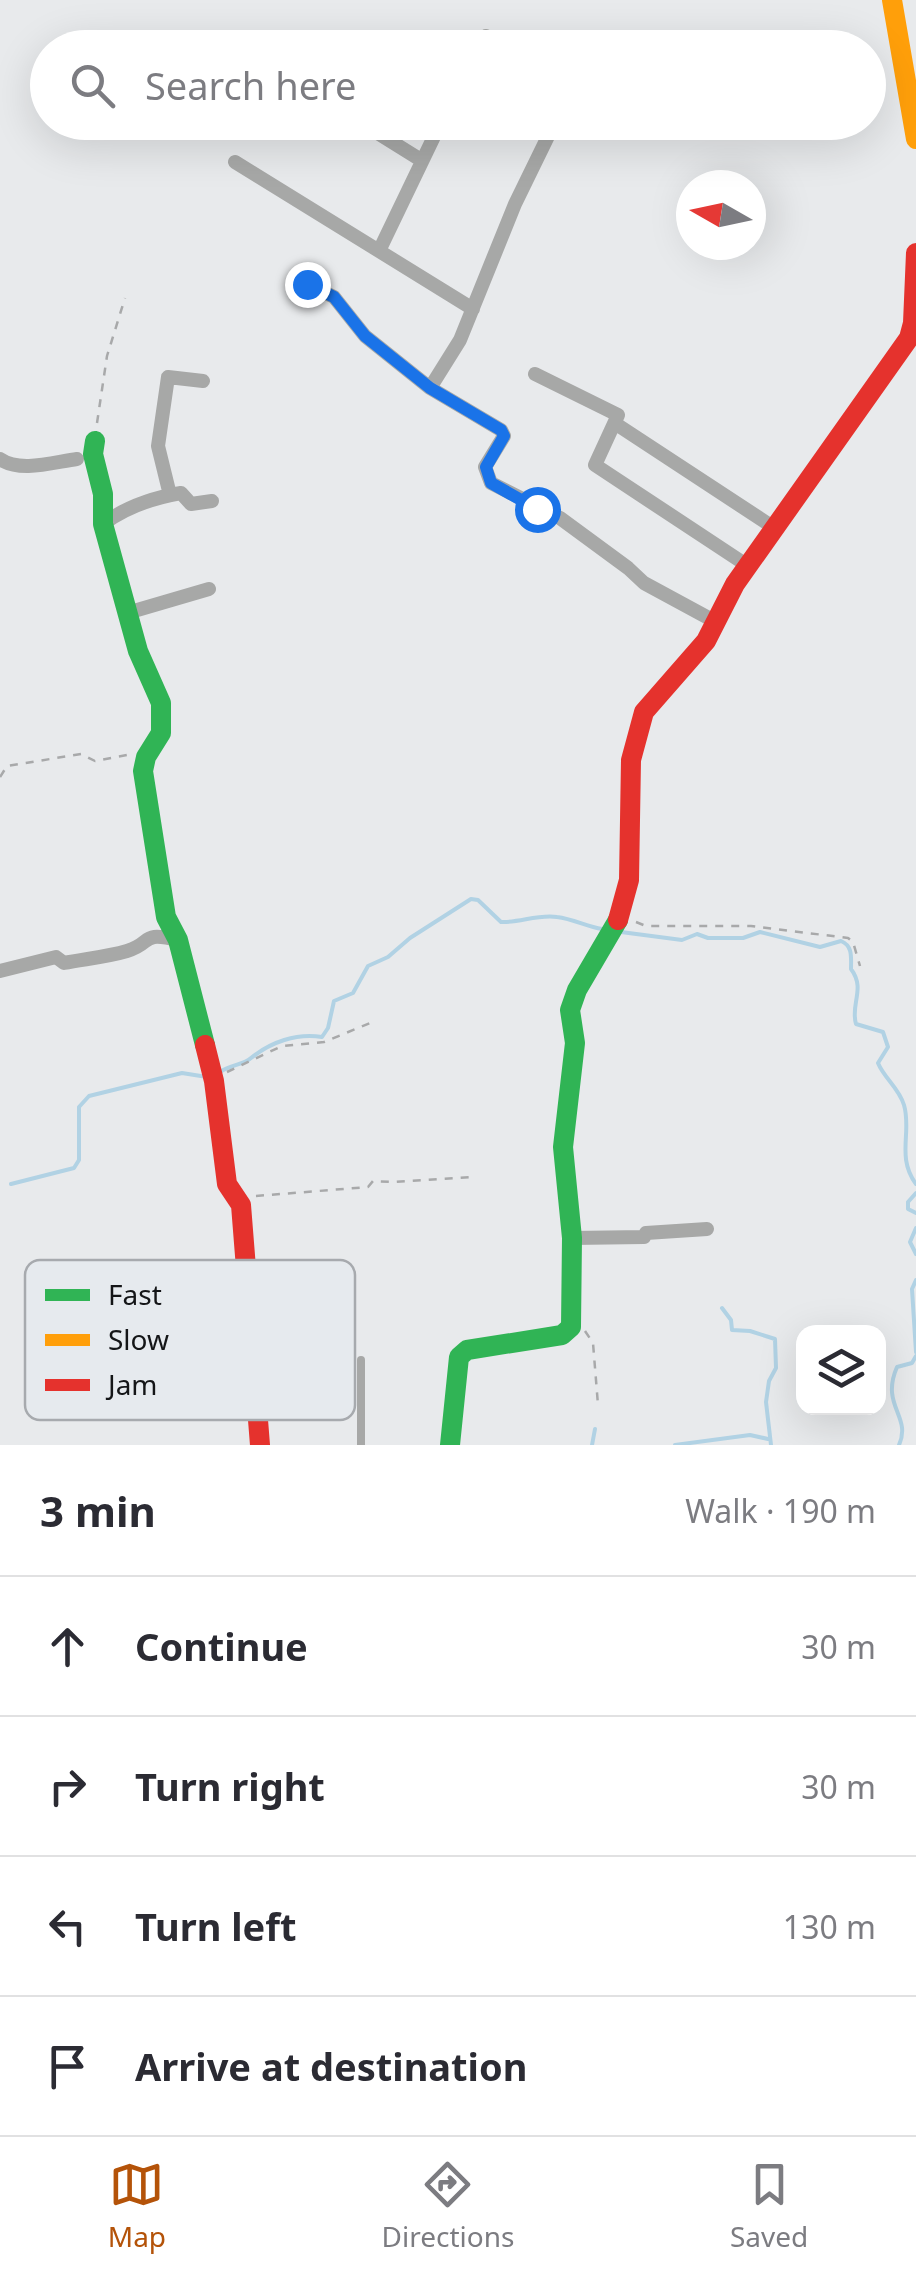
<!DOCTYPE html>
<html lang="en">
<head>
<meta charset="utf-8">
<style>
  :root { --surface:#fff; --page:#f2f2f3; --text:#2b2b33; --muted:#7c7c81; --line:#e1e1e2; --accent:#b45309 }
  body { margin:0; font-family:"Noto Sans",sans-serif; background:var(--page); color:var(--text) }
  .controls { position:absolute; right:30px; bottom:30px; display:grid; overflow:hidden; border-radius:20px; box-shadow:0 10px 40px #0002 }
  .controls button { width:90px; height:90px; display:grid; place-items:center; padding:0; border:0; border-bottom:2px solid var(--line); background:var(--surface); color:var(--text); font:50px sans-serif }
  .compass { position:absolute; left:676px; top:170px; width:90px; height:90px; border-radius:50%; background:var(--surface); box-shadow:0 10px 40px #0002; rotate:279deg }
  .stop { position:absolute; width:30px; height:30px; margin:-22px; border:8px solid #1a73e8; border-radius:50%; background:#fff }
  .stop.end { background:#1a73e8; border-color:#fff; box-shadow:0 2px 10px #0008 }
  .list { margin:0; padding:0; list-style:none }
  h2 { display:flex; justify-content:space-between; align-items:center; height:130px; margin:0; padding:0 40px; font-size:42px }
  h2 small { font-size:32px; font-weight:400; color:var(--muted) }
  .list li { display:grid; grid-template-columns:65px 1fr auto; gap:30px; align-items:center; box-sizing:border-box; height:140px; padding:0 40px; border-top:2px solid var(--line) }
  .list b { display:block; font-size:38px; white-space:nowrap }
  .list em { font-size:32px; font-style:normal; color:var(--muted) }
  .icon { flex:none; width:55px; height:55px; fill:none; stroke:currentColor; stroke-width:2; stroke-linecap:round; stroke-linejoin:round }
  .map { position:relative; flex:none; width:916px; height:1445px; overflow:hidden }
  .search { position:absolute; background:var(--surface); box-shadow:0 10px 40px #0002; left:30px; right:30px; top:30px; height:110px; display:flex; align-items:center; gap:25px; box-sizing:border-box; padding:0 35px; border-radius:55px; color:var(--muted); font-size:38px }
  .sheet { height:690px; background:var(--surface) }
  nav { display:flex; justify-content:space-around; align-items:center; box-sizing:border-box; height:140px; border-top:2px solid var(--line); background:var(--surface); font-size:28px; color:var(--muted) }
  nav a { display:grid; justify-items:center; gap:5px }
  nav .on { color:var(--accent) }
  .map>svg:first-child { display:block }
  .lines { fill:none; stroke-linecap:round; stroke-linejoin:round }
  .stream { stroke:#b1d2e4; stroke-width:4 }
  .path { stroke:#a8a9aa; stroke-width:2.5; stroke-dasharray:8 8; stroke-linecap:butt }
  .lane { stroke:#a7a8a7; stroke-width:8 }
  .street { stroke:#a7a8a7; stroke-width:14 }
  .fast { stroke:#30b455; stroke-width:20 }
  .slow { stroke:#ff9f0a; stroke-width:20 }
  .jam { stroke:#e5322d; stroke-width:20 }
  .route { stroke:#1a73e8; stroke-width:12 }
  .key { fill:#e6eaee; stroke:#a7aaae; stroke-width:2.5 }
  .key-label { font-size:28px; fill:#141517 }
</style>
</head>
<body>
<div class="map">
<svg width="916" height="1445" viewBox="0 0 916 1445">
  <rect width="100%" height="100%" fill="#e8eaec"/>
  <g class="lines">
    <!-- stream -->
    <path class="stream" d="M 621,932 L 682,940 L 697,934 L 708,938 L 743,938 L 760,932 L 820,947 L 841,941 C 853,946 851,957 851,969 C 866,989 850,1004 856,1024 L 883,1032 L 888,1047 L 878,1063 C 884,1078 899,1088 904,1105 C 912,1132 896,1157 916,1184
      M 220,1072 C 230,1065 243,1065 251,1058 C 271,1042 296,1033 322,1037 L 328,1028 L 334,1001 L 353,993 L 368,966 L 388,957 L 410,938 L 471,899 L 478,900 L 501,922 C 519,923 538,914 557,917 C 573,919 586,926 602,929
      M 11,1184 L 74,1168 L 79,1160 L 79,1107 L 89,1096 L 182,1073 L 207,1077
      M 916,1193 L 908,1202 L 908,1209 L 916,1213
      M 916,1228 L 910,1242 L 916,1254
      M 916,1280 L 912,1289 L 916,1352
      M 722,1308 L 731,1320 L 732,1330 L 750,1331 L 775,1339 L 776,1368 L 769,1381 L 766,1402 L 771,1445
      M 592,1445 L 595,1429
      M 675,1445 L 750,1435 L 768,1439
      M 899,1445 C 912,1416 880,1406 897,1367 L 912,1363 L 916,1356"/>
    <!-- path -->
    <path class="path" d="M 97,423 L 107,356 L 125,298
      M 0,777 L 7,766 L 81,754 L 95,761 L 132,754
      M 636,922 L 646,926 L 751,926 L 848,938 L 853,942 L 860,966
      M 227,1072 L 282,1046 L 324,1042 L 375,1021
      M 256,1196 L 368,1187 L 373,1181 L 393,1182 L 471,1177
      M 585,1331 L 593,1343 L 598,1405"/>
    <!-- lane -->
    <path class="lane" d="M 361,1445 L 361,1360"/>
    <!-- street -->
    <path class="street" d="M 480,48 L 486,36
      M 590,48 L 592,43
      M 360,122 L 421,160
      M 235,162 L 473,309
      M 379,251 L 441,122
      M 307,284 L 334,297 L 365,336 L 430,388 L 501,430 L 504,436 L 485,467 L 491,483 L 560,518 L 628,568 L 644,583 L 716,622
      M 535,374 L 618,415 L 595,465 L 748,566
      M 430,388 L 460,340 L 515,204 L 555,122
      M 616,424 L 776,529
      M 0,459 C 20,473 54,462 77,459
      M 170,495 L 158,446 L 168,377 L 203,381
      M 103,524 C 126,507 152,498 181,493 L 191,504 L 212,501
      M 127,613 L 209,589
      M 0,971 L 56,957 L 64,963 C 84,959 107,957 127,951 C 154,943 139,931 178,940
      M 572,1238 L 644,1237 L 646,1233 L 707,1229"/>
    <!-- fast -->
    <path class="fast" d="M 95,441 L 93,454 L 103,494 L 103,524 L 138,651 L 161,703 L 161,733 L 146,757 L 143,771 L 166,917 L 178,940 L 205,1045
      M 450,1445 L 459,1357 L 467,1350 L 562,1335 L 571,1327 L 572,1238 L 563,1147 L 575,1043 L 570,1010 L 577,990 L 618,920"/>
    <!-- slow -->
    <path class="slow" d="M 892,0 L 916,139"/>
    <!-- jam -->
    <path class="jam" d="M 618,920 L 629,880 L 631,760 L 644,712 L 706,641 L 735,584 L 909,338 L 913,323 L 916,253
      M 205,1045 L 214,1081 L 227,1184 L 241,1205 L 260,1445"/>
  </g>
  <g class="lines">
    <!-- route -->
    <path class="route" d="M 307,284 L 334,297 L 365,336 L 430,388 L 501,430 L 504,436 L 486,467 L 491,483 L 537,509"/>
  </g>
  <!-- legend -->
  <rect x="25" y="1260" width="330" height="160" rx="15" class="key"/>
  <rect x="45" y="1289" width="45" height="12" fill="#30b455"/>
  <rect x="45" y="1334" width="45" height="12" fill="#ff9f0a"/>
  <rect x="45" y="1379" width="45" height="12" fill="#e5322d"/>
  <g class="key-label">
    <text x="108" y="1305">Fast</text>
    <text x="108" y="1350">Slow</text>
    <text x="108" y="1395">Jam</text>
  </g>
</svg>
<div class="controls">
<button><svg class="icon" aria-label="layers" viewBox="0 0 24 24"><path d="M12 4l9 5-9 5-9-5zM3 14l9 5 9-5"/></svg></button>
</div>
<svg class="compass" viewBox="-18 -18 36 36"><path d="M0-13l5 13h-10z" fill="#e53935"/><path d="M0 13l5-13h-10z" fill="#7c7c81"/></svg>
<div class="stop" style="left:537px;top:509px"></div>
<div class="stop end" style="left:307px;top:284px"></div>
<div class="search"><svg class="icon" aria-label="search" viewBox="0 0 24 24"><circle cx="10" cy="10" r="6"/><path d="M15 15l6 6"/></svg>Search here</div>
</div>
<section class="sheet">
<h2>3 min<small>Walk · 190 m</small></h2>
<ul class="list">
<li><svg class="icon" aria-label="ahead" viewBox="0 0 24 24"><path d="M12 20V5M6 11l6-6 6 6"/></svg><div><b>Continue</b></div><em>30 m</em></li>
<li><svg class="icon" aria-label="right" viewBox="0 0 24 24"><path d="M7 20v-9h11M14 6l5 5-5 5"/></svg><div><b>Turn right</b></div><em>30 m</em></li>
<li><svg class="icon" aria-label="left" viewBox="0 0 24 24"><path d="M17 20v-9H6M10 6l-5 5 5 5"/></svg><div><b>Turn left</b></div><em>130 m</em></li>
<li><svg class="icon" aria-label="arrive" viewBox="0 0 24 24"><path d="M6 21V4h12l-3 4 3 4H6"/></svg><div><b>Arrive at destination</b></div></li>
</ul>
</section>
<nav>
<a class="on"><svg class="icon" aria-label="map" viewBox="0 0 24 24"><path d="M3 6l6-2 6 2 6-2v14l-6 2-6-2-6 2zM9 4v14M15 6v14"/></svg>Map</a>
<a><svg class="icon" aria-label="directions" viewBox="0 0 24 24"><path d="M12 3l9 9-9 9-9-9zM9 14v-3h6M13 9l2 2-2 2"/></svg>Directions</a>
<a><svg class="icon" aria-label="saved" viewBox="0 0 24 24"><path d="M7 4h10v16l-5-4-5 4z"/></svg>Saved</a>
</nav>
</body>
</html>
